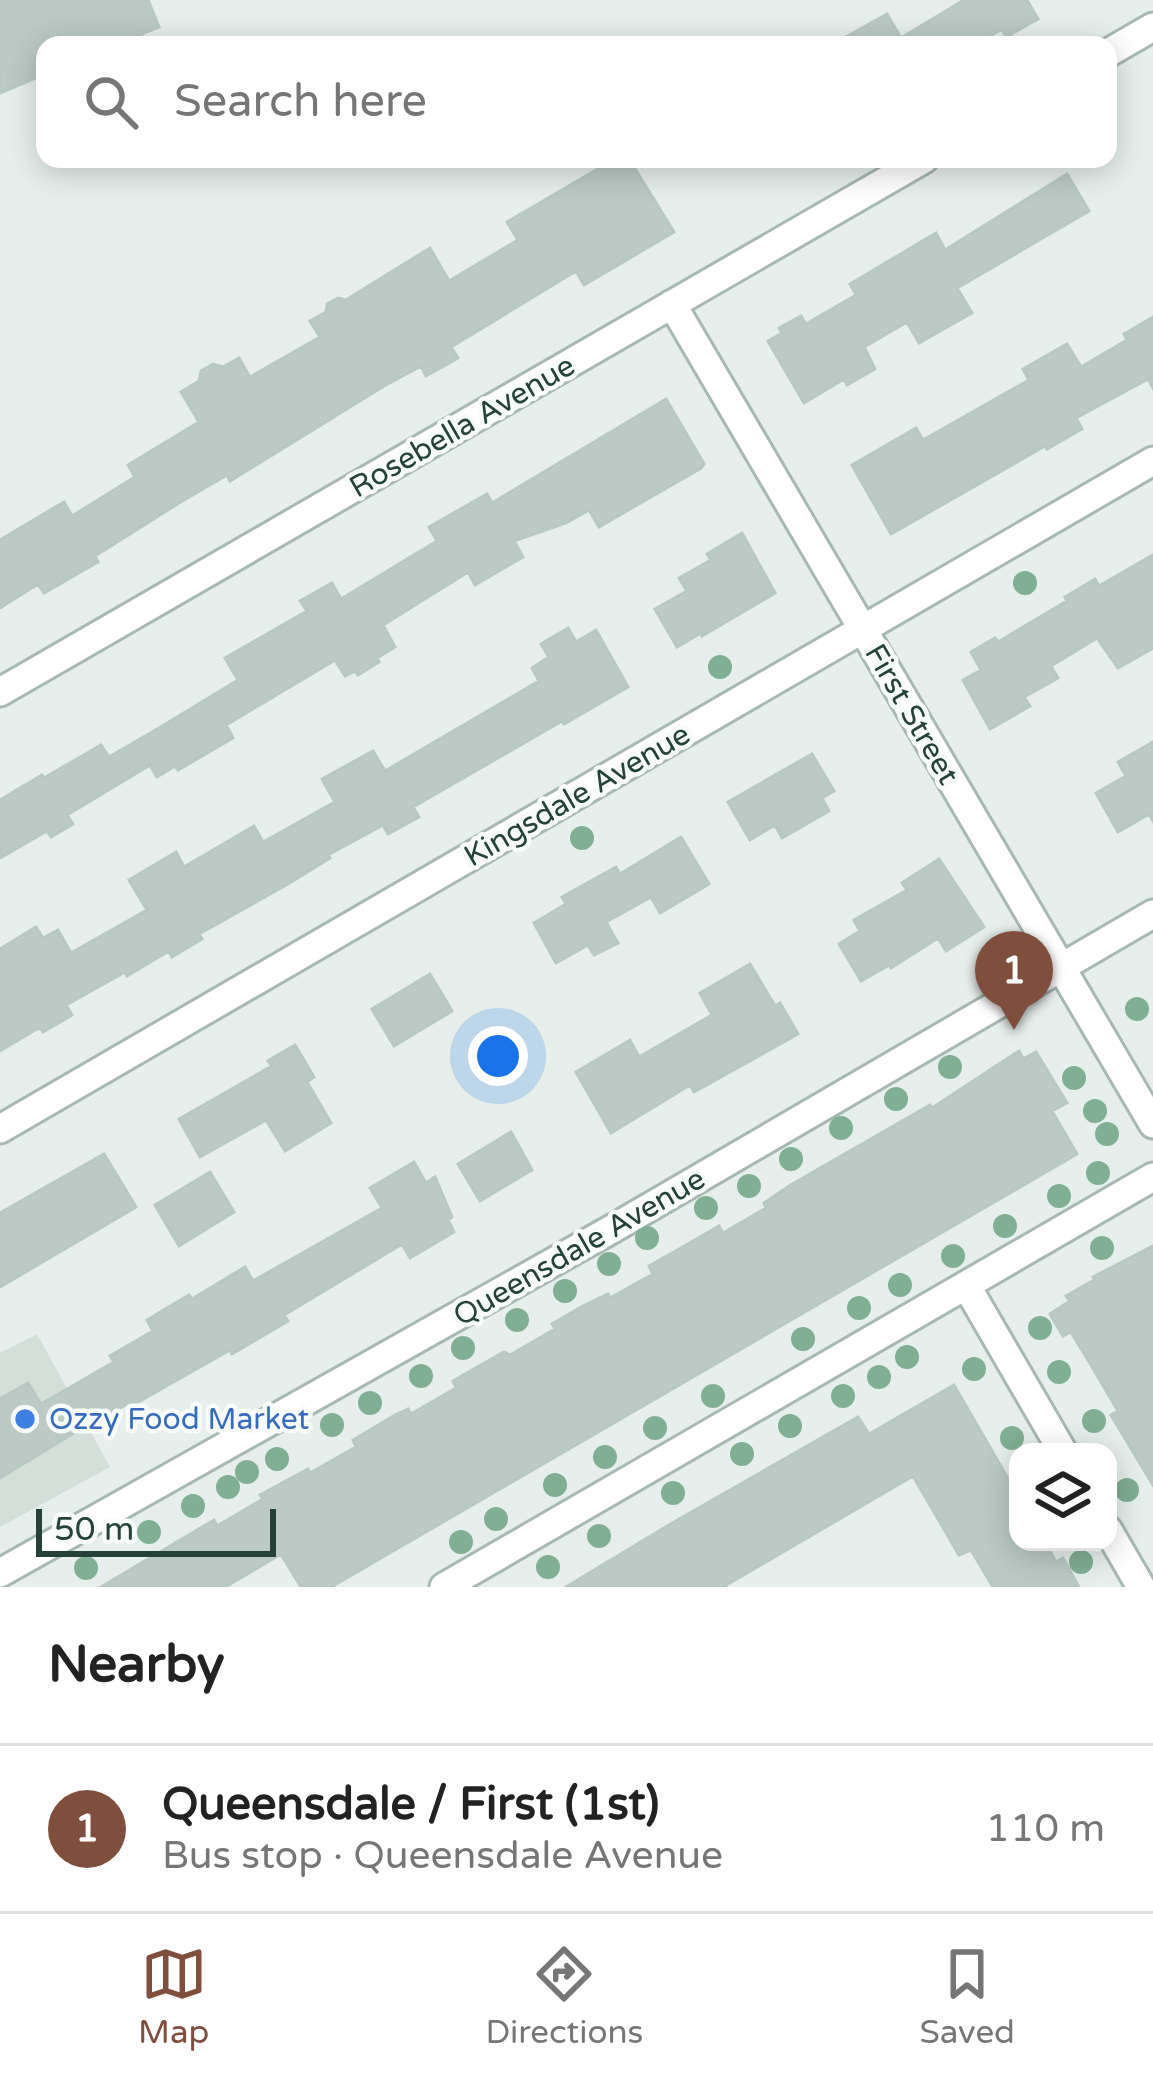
<!DOCTYPE html>
<html lang="en">
<head>
<meta charset="utf-8">
<style>
  :root { --surface:#fff; --page:#f6f6f6; --text:#222; --muted:#767676; --line:#e0e0e0; --accent:#804e3d }
  body { margin:0; font-family:"Varela Round",sans-serif; background:var(--page); color:var(--text) }
  .controls { position:absolute; right:36px; bottom:36px; display:grid; overflow:hidden; border-radius:24px; box-shadow:0 6px 30px #0003 }
  .controls button { width:108px; height:108px; display:grid; place-items:center; padding:0; border:0; border-bottom:3px solid var(--line); background:var(--surface); color:var(--text); font:60px sans-serif }
  .scale { position:absolute; left:36px; bottom:30px; width:240px; box-sizing:border-box; padding-left:12px; border:6px solid #24423a; border-top:0; font-size:33px; line-height:42px; white-space:nowrap; color:#24423a; -webkit-text-stroke:9px #f7fbf9; paint-order:stroke }
  .you { position:absolute; left:498px; top:1056px; width:42px; height:42px; margin:-30px; border:9px solid #fff; border-radius:50%; background:#1a73e8; box-shadow:0 0 0 18px #1a73e833 }
  .badge { display:grid; place-items:center; width:78px; height:78px; border-radius:50%; background:var(--accent); color:#fff; font-size:39px; font-weight:700 }
  .pin { position:absolute; translate:-50% -99px; filter:drop-shadow(0 3px 6px #0008) }
  .pin::after { content:''; position:absolute; top:63px; width:42px; height:36px; background:inherit; clip-path:polygon(0 0,100% 0,50% 100%) }
  .list { margin:0; padding:0; list-style:none }
  h2 { display:flex; justify-content:space-between; align-items:center; height:156px; margin:0; padding:0 48px; font-size:51px }
  h2 small { font-size:39px; font-weight:400; color:var(--muted) }
  .list li { display:grid; grid-template-columns:78px 1fr auto; gap:36px; align-items:center; box-sizing:border-box; height:168px; padding:0 48px; border-top:3px solid var(--line) }
  .list b { display:block; font-size:45px; white-space:nowrap }
  .list p { margin:0; font-size:39px; white-space:nowrap; color:var(--muted) }
  .list em { font-size:39px; font-style:normal; color:var(--muted) }
  .icon { flex:none; width:66px; height:66px; fill:none; stroke:currentColor; stroke-width:2; stroke-linecap:round; stroke-linejoin:round }
  .map { position:relative; flex:none; width:1153px; height:1587px; overflow:hidden }
  .search { position:absolute; background:var(--surface); box-shadow:0 6px 30px #0003; left:36px; right:36px; top:36px; height:132px; display:flex; align-items:center; gap:30px; box-sizing:border-box; padding:0 42px; border-radius:24px; color:var(--muted); font-size:45px }
  .sheet { height:324px; background:var(--surface) }
  nav { display:flex; justify-content:space-around; align-items:center; box-sizing:border-box; height:168px; border-top:3px solid var(--line); background:var(--surface); font-size:33px; color:var(--muted) }
  nav a { display:grid; justify-items:center; gap:6px }
  nav .on { color:var(--accent) }
  .map>svg:first-child { display:block }
  .built { fill:#d4dfda }
  .building { fill:#bbcac4; stroke:#b8c9c2; stroke-width:3 }
  .lines { fill:none; stroke-linecap:round; stroke-linejoin:round }
  .street-casing { stroke:#a8b8b2; stroke-width:33 }
  .street { stroke:#fff; stroke-width:27 }
  .tree { fill:#80af93 }
  .shop-dot { fill:#3f7fe0; stroke:#f7fbf9; stroke-width:4.5 }
  .labels { text-anchor:middle; stroke-width:9; stroke-linejoin:round; paint-order:stroke }
  .street-label { font-size:30px; fill:#24423a; stroke:#f7fbf9 }
  .shop-label { font-size:30px; fill:#366cbe; stroke:#f7fbf9; text-anchor:start }
</style>
</head>
<body>
<div class="map">
<svg width="1153" height="1587" viewBox="0 0 1153 1587">
  <rect width="100%" height="100%" fill="#e6efeb"/>
  <!-- built -->
  <path class="built" d="M 37,1334 L 110,1467 L 0,1527 L 0,1353 Z"/>
  <!-- building -->
  <path class="building" d="M 0,0 L 148,0 L 159,27 L 115,45 L 45,45 L 45,74 L 0,93 Z
    M 964,0 L 1027,0 L 1038,19 L 1006,37 L 1002,29 L 975,45 L 832,45 L 887,14 L 901,38 Z
    M 615,159 L 629,159 L 674,232 L 584,285 L 576,271 L 451,347 L 458,358 L 426,376 L 421,366 L 384,386 L 230,481 L 227,475 L 179,503 L 95,556 L 98,562 L 44,593 L 38,584 L 0,608 L 0,540 L 64,502 L 72,516 L 135,477 L 128,465 L 199,422 L 181,392 L 199,381 L 201,371 L 213,364 L 223,367 L 239,358 L 250,377 L 320,337 L 310,321 L 326,312 L 327,304 L 338,298 L 346,300 L 430,248 L 449,281 L 518,240 L 507,222 Z
    M 1067,174 L 1089,211 L 957,288 L 972,313 L 919,343 L 907,322 L 864,347 L 875,369 L 847,385 L 844,379 L 804,403 L 768,341 L 782,333 L 779,328 L 801,316 L 806,324 L 856,295 L 850,284 L 936,233 L 945,250 Z
    M 1153,317 L 1153,388 L 1148,379 L 1076,418 L 1082,429 L 1047,449 L 1045,446 L 891,534 L 852,465 L 916,428 L 923,440 L 1029,380 L 1023,369 L 1067,344 L 1081,367 L 1127,340 L 1124,334 Z
    M 666,399 L 704,464 L 701,468 L 599,527 L 589,510 L 566,523 L 514,541 L 523,557 L 475,585 L 468,572 L 383,625 L 395,647 L 377,658 L 379,662 L 358,675 L 355,671 L 345,676 L 335,660 L 226,725 L 233,738 L 178,770 L 175,766 L 157,777 L 150,765 L 67,815 L 73,824 L 51,837 L 47,831 L 0,858 L 0,800 L 42,775 L 44,778 L 101,745 L 109,757 L 164,725 L 238,680 L 225,658 L 307,611 L 300,601 L 332,583 L 341,599 L 437,541 L 429,527 L 487,494 L 492,503 Z
    M 742,533 L 775,593 L 702,636 L 701,633 L 677,647 L 655,609 L 687,591 L 679,578 L 711,560 L 707,554 Z
    M 1153,555 L 1153,648 L 1118,668 L 1097,638 L 1051,666 L 1058,678 L 1024,697 L 1030,706 L 990,729 L 963,680 L 981,670 L 971,652 L 995,638 L 998,642 L 1067,601 L 1065,597 L 1095,579 L 1099,586 Z
    M 568,628 L 576,642 L 596,630 L 628,687 L 564,724 L 562,721 L 413,807 L 419,817 L 388,834 L 383,825 L 328,855 L 330,858 L 288,884 L 199,934 L 202,939 L 172,957 L 169,951 L 127,976 L 125,972 L 66,1005 L 72,1015 L 43,1032 L 40,1027 L 0,1051 L 0,949 L 36,927 L 43,938 L 58,930 L 71,953 L 147,910 L 129,880 L 176,852 L 184,867 L 254,826 L 263,842 L 335,802 L 322,779 L 373,751 L 385,771 L 539,681 L 532,668 L 549,657 L 541,644 Z
    M 1153,742 L 1153,821 L 1149,814 L 1118,832 L 1096,793 L 1126,776 L 1118,762 Z
    M 812,754 L 834,791 L 822,798 L 829,811 L 782,838 L 775,825 L 750,840 L 728,802 Z
    M 681,837 L 709,884 L 660,913 L 651,897 L 606,922 L 618,943 L 594,955 L 588,945 L 556,963 L 534,923 L 566,904 L 562,897 L 616,867 L 620,874 Z
    M 939,859 L 984,927 L 946,951 L 938,938 L 891,968 L 889,965 L 861,981 L 839,944 L 860,931 L 854,920 L 907,890 L 902,883 Z
    M 750,964 L 775,1006 L 780,1003 L 798,1034 L 694,1092 L 690,1085 L 611,1133 L 576,1072 L 630,1040 L 639,1057 L 712,1015 L 700,993 Z
    M 430,974 L 452,1011 L 394,1046 L 372,1009 Z
    M 295,1045 L 314,1077 L 307,1082 L 331,1123 L 285,1151 L 266,1120 L 200,1157 L 179,1119 L 272,1066 L 268,1061 Z
    M 1019,1051 L 1023,1059 L 1036,1052 L 1067,1103 L 1052,1111 L 1077,1154 L 331,1587 L 301,1587 L 281,1554 L 225,1587 L 101,1587 L 214,1520 L 217,1526 L 263,1499 L 260,1495 L 308,1469 L 310,1473 L 356,1447 L 353,1440 L 395,1415 L 408,1409 L 411,1414 L 456,1388 L 453,1381 L 504,1352 L 510,1355 L 555,1329 L 552,1324 L 581,1307 L 608,1294 L 610,1298 L 653,1274 L 649,1266 L 686,1245 L 719,1226 L 723,1233 L 766,1208 L 764,1203 L 789,1186 L 930,1105 L 932,1108 Z
    M 511,1132 L 532,1170 L 480,1201 L 458,1164 Z
    M 104,1154 L 136,1207 L 0,1287 L 0,1213 Z
    M 414,1162 L 426,1183 L 435,1177 L 452,1217 L 448,1220 L 454,1232 L 410,1258 L 402,1244 L 284,1315 L 288,1321 L 232,1354 L 230,1350 L 131,1406 L 129,1403 L 101,1419 L 100,1417 L 0,1478 L 0,1399 L 28,1383 L 41,1404 L 114,1362 L 110,1356 L 153,1331 L 147,1320 L 189,1295 L 192,1299 L 245,1267 L 253,1281 L 382,1208 L 370,1188 Z
    M 210,1172 L 234,1212 L 179,1246 L 155,1205 Z
    M 1153,1246 L 1153,1485 L 1111,1415 L 1118,1411 L 1091,1365 L 1071,1332 L 1063,1336 L 1050,1314 L 1070,1301 L 1066,1296 L 1094,1280 L 1093,1277 Z
    M 954,1385 L 1018,1496 L 1018,1542 L 1045,1542 L 1056,1562 L 1063,1558 L 1079,1587 L 993,1587 L 971,1550 L 959,1555 L 913,1476 L 723,1587 L 566,1587 L 674,1522 L 858,1417 L 869,1434 Z"/>
  <g class="lines">
    <!-- street casing -->
    <g class="street-casing">
      <path id="street" d="M 1108,53 L 1153,27
        M 672,304 L 1153,1124
        M 0,692 L 924,159
        M 0,1129 L 1153,461
        M 966,1285 L 1063,1452
        M 1108,1530 L 1141,1587
        M 0,1573 L 612,1229 L 1153,914
        M 444,1587 L 1153,1177"/>
    </g>
    <!-- street -->
    <use href="#street" class="street"/>
  </g>
  <!-- trees -->
  <g class="tree">
    <circle cx="1025" cy="583" r="12"/>
    <circle cx="720" cy="667" r="12"/>
    <circle cx="582" cy="838" r="12"/>
    <circle cx="1137" cy="1009" r="12"/>
    <circle cx="950" cy="1067" r="12"/>
    <circle cx="1074" cy="1078" r="12"/>
    <circle cx="896" cy="1099" r="12"/>
    <circle cx="1095" cy="1111" r="12"/>
    <circle cx="841" cy="1128" r="12"/>
    <circle cx="1107" cy="1134" r="12"/>
    <circle cx="791" cy="1159" r="12"/>
    <circle cx="1098" cy="1173" r="12"/>
    <circle cx="749" cy="1186" r="12"/>
    <circle cx="1059" cy="1196" r="12"/>
    <circle cx="706" cy="1208" r="12"/>
    <circle cx="1005" cy="1226" r="12"/>
    <circle cx="647" cy="1238" r="12"/>
    <circle cx="1102" cy="1248" r="12"/>
    <circle cx="953" cy="1256" r="12"/>
    <circle cx="609" cy="1264" r="12"/>
    <circle cx="900" cy="1285" r="12"/>
    <circle cx="565" cy="1291" r="12"/>
    <circle cx="859" cy="1308" r="12"/>
    <circle cx="517" cy="1320" r="12"/>
    <circle cx="1040" cy="1328" r="12"/>
    <circle cx="803" cy="1339" r="12"/>
    <circle cx="463" cy="1348" r="12"/>
    <circle cx="907" cy="1357" r="12"/>
    <circle cx="974" cy="1369" r="12"/>
    <circle cx="1059" cy="1372" r="12"/>
    <circle cx="421" cy="1376" r="12"/>
    <circle cx="879" cy="1377" r="12"/>
    <circle cx="713" cy="1396" r="12"/>
    <circle cx="843" cy="1396" r="12"/>
    <circle cx="370" cy="1403" r="12"/>
    <circle cx="1094" cy="1421" r="12"/>
    <circle cx="332" cy="1425" r="12"/>
    <circle cx="790" cy="1426" r="12"/>
    <circle cx="655" cy="1428" r="12"/>
    <circle cx="1012" cy="1438" r="12"/>
    <circle cx="742" cy="1454" r="12"/>
    <circle cx="605" cy="1457" r="12"/>
    <circle cx="277" cy="1459" r="12"/>
    <circle cx="247" cy="1472" r="12"/>
    <circle cx="555" cy="1485" r="12"/>
    <circle cx="228" cy="1487" r="12"/>
    <circle cx="1127" cy="1490" r="12"/>
    <circle cx="673" cy="1493" r="12"/>
    <circle cx="193" cy="1506" r="12"/>
    <circle cx="496" cy="1519" r="12"/>
    <circle cx="149" cy="1532" r="12"/>
    <circle cx="599" cy="1536" r="12"/>
    <circle cx="461" cy="1542" r="12"/>
    <circle cx="1081" cy="1562" r="12"/>
    <circle cx="548" cy="1567" r="12"/>
    <circle cx="86" cy="1568" r="12"/>
  </g>
  <!-- markers -->
  <circle class="shop-dot" cx="25" cy="1419" r="12"/>
  <g class="labels">
    <!-- street labels -->
    <g class="street-label">
      <text transform="translate(462 426) rotate(-30)" y="10">Rosebella Avenue</text>
      <text transform="translate(912 714) rotate(60)" y="10">First Street</text>
      <text transform="translate(577 795) rotate(-30)" y="10">Kingsdale Avenue</text>
      <text transform="translate(579 1247) rotate(-30)" y="10">Queensdale Avenue</text>
    </g>
    <!-- shop labels -->
    <g class="shop-label">
      <text x="49" y="1429">Ozzy Food Market</text>
    </g>
  </g>
</svg>
<div class="controls">
<button><svg class="icon" aria-label="layers" viewBox="0 0 24 24"><path d="M12 4l9 5-9 5-9-5zM3 14l9 5 9-5"/></svg></button>
</div>
<div class="scale">50 m</div>
<div class="you"></div>
<div class="pin badge" style="left:1014px;top:1030px">1</div>
<div class="search"><svg class="icon" aria-label="search" viewBox="0 0 24 24"><circle cx="10" cy="10" r="6"/><path d="M15 15l6 6"/></svg>Search here</div>
</div>
<section class="sheet">
<h2>Nearby<small></small></h2>
<ul class="list">
<li><span class="badge">1</span><div><b>Queensdale / First (1st)</b><p>Bus stop · Queensdale Avenue</p></div><em>110 m</em></li>
</ul>
</section>
<nav>
<a class="on"><svg class="icon" aria-label="map" viewBox="0 0 24 24"><path d="M3 6l6-2 6 2 6-2v14l-6 2-6-2-6 2zM9 4v14M15 6v14"/></svg>Map</a>
<a><svg class="icon" aria-label="directions" viewBox="0 0 24 24"><path d="M12 3l9 9-9 9-9-9zM9 14v-3h6M13 9l2 2-2 2"/></svg>Directions</a>
<a><svg class="icon" aria-label="saved" viewBox="0 0 24 24"><path d="M7 4h10v16l-5-4-5 4z"/></svg>Saved</a>
</nav>
</body>
</html>
